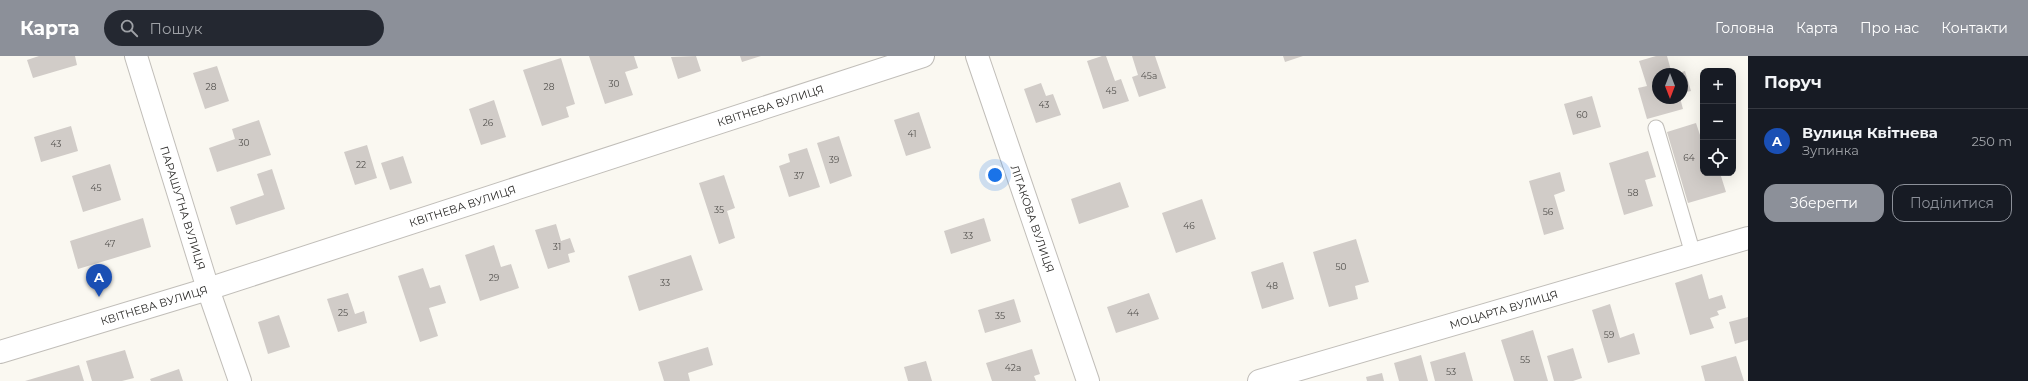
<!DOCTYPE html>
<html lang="uk">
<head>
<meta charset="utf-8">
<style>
  :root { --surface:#171b24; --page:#242831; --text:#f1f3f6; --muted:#9ea1a6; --line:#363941; --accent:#8c9099 }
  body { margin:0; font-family:Montserrat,sans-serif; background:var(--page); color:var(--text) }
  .controls { position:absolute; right:12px; top:12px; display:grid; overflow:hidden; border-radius:8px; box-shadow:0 4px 16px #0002 }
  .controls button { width:36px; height:36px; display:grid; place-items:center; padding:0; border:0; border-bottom:1px solid var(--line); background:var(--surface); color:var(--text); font:20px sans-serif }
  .compass { position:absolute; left:1652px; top:12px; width:36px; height:36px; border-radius:50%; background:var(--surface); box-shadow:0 4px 16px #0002; rotate:180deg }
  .you { position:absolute; left:995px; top:119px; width:14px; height:14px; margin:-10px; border:3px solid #fff; border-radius:50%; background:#1a73e8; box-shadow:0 0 0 6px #1a73e833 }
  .badge { display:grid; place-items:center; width:26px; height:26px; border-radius:50%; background:var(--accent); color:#fff; font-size:13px; font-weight:700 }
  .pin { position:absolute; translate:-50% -33px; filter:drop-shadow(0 1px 2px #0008) }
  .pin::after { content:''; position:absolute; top:21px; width:14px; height:12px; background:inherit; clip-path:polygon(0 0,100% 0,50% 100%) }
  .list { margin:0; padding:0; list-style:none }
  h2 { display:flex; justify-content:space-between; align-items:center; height:52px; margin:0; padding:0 16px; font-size:17px }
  h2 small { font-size:13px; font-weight:400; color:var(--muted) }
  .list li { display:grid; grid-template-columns:26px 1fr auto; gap:12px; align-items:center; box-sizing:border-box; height:64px; padding:0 16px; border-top:1px solid var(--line) }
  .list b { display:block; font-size:15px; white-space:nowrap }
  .list p { margin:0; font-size:13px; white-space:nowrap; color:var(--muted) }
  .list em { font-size:13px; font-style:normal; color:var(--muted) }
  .actions { display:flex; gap:8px; padding:12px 16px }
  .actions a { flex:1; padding:9px 0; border:1px solid var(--accent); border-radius:12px; text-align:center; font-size:14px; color:var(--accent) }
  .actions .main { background:var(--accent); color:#fff }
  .icon { flex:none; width:22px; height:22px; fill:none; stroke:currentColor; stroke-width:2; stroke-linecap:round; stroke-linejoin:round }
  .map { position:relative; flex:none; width:1748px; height:325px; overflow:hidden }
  header { display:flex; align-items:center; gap:24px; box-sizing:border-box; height:56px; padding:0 20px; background:var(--accent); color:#fff }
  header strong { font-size:19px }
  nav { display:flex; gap:22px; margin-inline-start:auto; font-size:14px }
  .search { width:280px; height:36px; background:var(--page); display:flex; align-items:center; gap:10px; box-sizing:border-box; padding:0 14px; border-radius:22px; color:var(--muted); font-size:15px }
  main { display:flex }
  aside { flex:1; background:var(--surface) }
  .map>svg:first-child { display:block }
  .building { fill:#d1ccc8 }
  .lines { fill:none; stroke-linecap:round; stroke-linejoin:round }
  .service-casing { stroke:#c1beb9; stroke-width:17 }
  .minor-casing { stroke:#c1beb9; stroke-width:24 }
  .secondary-casing { stroke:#c1beb9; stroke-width:24 }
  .service { stroke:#fff; stroke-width:15 }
  .minor { stroke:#fff; stroke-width:22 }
  .secondary { stroke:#fff; stroke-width:22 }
  .labels { text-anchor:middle; stroke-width:3; stroke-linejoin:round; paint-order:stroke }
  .number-label { font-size:9px; fill:#53514e }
  .street-label { font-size:11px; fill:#292826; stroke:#fff }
</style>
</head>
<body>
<header>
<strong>Карта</strong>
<div class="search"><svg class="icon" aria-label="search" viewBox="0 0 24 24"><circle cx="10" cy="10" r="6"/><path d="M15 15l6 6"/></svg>Пошук</div>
<nav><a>Головна</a><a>Карта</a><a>Про нас</a><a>Контакти</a></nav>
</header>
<main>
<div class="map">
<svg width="1748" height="325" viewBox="0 0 1748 325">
  <rect width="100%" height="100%" fill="#faf8f1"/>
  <!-- building -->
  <path class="building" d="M 39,0 L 75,0 L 77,9 L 33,22 L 27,4 Z
    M 589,0 L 634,0 L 638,12 L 625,16 L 633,39 L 605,48 Z
    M 696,0 L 701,15 L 678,23 L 671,1 Z
    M 740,0 L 761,0 L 742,6 Z
    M 1102,0 L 1106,0 L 1115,25 L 1121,23 L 1129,45 L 1103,53 L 1087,5 Z
    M 1132,0 L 1155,0 L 1166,32 L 1139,41 L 1132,21 L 1138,19 Z
    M 1283,0 L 1303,0 L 1285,6 Z
    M 1656,0 L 1667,0 L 1672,18 L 1658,18 L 1658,42 L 1680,42 L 1683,53 L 1647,63 L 1638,32 L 1647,30 L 1639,5 Z
    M 561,2 L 575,48 L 566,51 L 569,61 L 542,70 L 523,14 Z
    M 217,10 L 229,45 L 205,53 L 193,17 Z
    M 1685,15 L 1691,35 L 1682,37 L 1682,18 L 1675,18 Z
    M 1041,27 L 1046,40 L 1053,38 L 1061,59 L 1036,67 L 1024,33 Z
    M 1592,40 L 1601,71 L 1573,79 L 1564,48 Z
    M 494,44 L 506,81 L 481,89 L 469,53 Z
    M 919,56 L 931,92 L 906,100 L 894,64 Z
    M 259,64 L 271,99 L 217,116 L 209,92 L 235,83 L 232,73 Z
    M 1696,67 L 1703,88 L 1703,117 L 1720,117 L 1726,136 L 1688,147 L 1667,76 Z
    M 71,70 L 78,95 L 41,106 L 34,81 Z
    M 839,80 L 852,120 L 830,128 L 817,87 Z
    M 367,89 L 377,122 L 355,129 L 344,96 Z
    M 807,92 L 820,131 L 789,141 L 779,110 L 790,106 L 788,98 Z
    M 1648,95 L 1656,121 L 1645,124 L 1653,150 L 1624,159 L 1609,107 Z
    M 403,100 L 412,127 L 390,134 L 381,107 Z
    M 110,108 L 121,144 L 83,156 L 72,120 Z
    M 272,113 L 285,153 L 236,169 L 230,151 L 264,139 L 257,118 Z
    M 1560,116 L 1565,135 L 1554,139 L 1564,173 L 1544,179 L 1529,125 Z
    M 724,119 L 735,152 L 727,155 L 735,182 L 719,188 L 699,127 Z
    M 1120,126 L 1129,151 L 1079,168 L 1071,143 Z
    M 1202,143 L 1216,183 L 1176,197 L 1162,157 Z
    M 143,162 L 151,191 L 78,213 L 70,185 Z
    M 984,162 L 991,185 L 951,198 L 944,175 Z
    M 556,168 L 561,185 L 570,182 L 575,196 L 568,198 L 570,206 L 548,213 L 535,174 Z
    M 1356,183 L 1369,226 L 1355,230 L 1358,243 L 1329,251 L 1313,196 Z
    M 494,189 L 501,211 L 511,208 L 519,232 L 480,245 L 465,199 Z
    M 691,199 L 703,234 L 639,255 L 628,220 Z
    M 1283,206 L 1294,243 L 1262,253 L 1251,216 Z
    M 423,212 L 430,232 L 440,229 L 446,247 L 429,252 L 438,280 L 420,286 L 398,220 Z
    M 1702,218 L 1709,243 L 1722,239 L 1726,252 L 1717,255 L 1719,259 L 1710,262 L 1714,272 L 1690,279 L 1675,227 Z
    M 348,237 L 355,258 L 364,255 L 367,267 L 338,276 L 327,243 Z
    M 1149,237 L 1159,263 L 1116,277 L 1107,251 Z
    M 1014,243 L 1021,266 L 985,277 L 978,254 Z
    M 1610,248 L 1620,282 L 1634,277 L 1640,298 L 1608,307 L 1592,254 Z
    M 279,259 L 290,291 L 268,298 L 258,266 Z
    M 1748,261 L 1748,284 L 1735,288 L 1729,266 Z
    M 1533,274 L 1548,325 L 1514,325 L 1501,284 Z
    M 708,291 L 713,309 L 688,317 L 690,325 L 664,325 L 658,306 Z
    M 1573,292 L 1582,322 L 1573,325 L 1554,325 L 1547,300 Z
    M 1032,293 L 1040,318 L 1034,320 L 1036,325 L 992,325 L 986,307 Z
    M 125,294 L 134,322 L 122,325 L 92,325 L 86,305 Z
    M 1465,296 L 1473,325 L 1435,325 L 1430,306 Z
    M 1421,299 L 1428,325 L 1399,325 L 1394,307 Z
    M 1736,300 L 1744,325 L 1705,325 L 1701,310 Z
    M 926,305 L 932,325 L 908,325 L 904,311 Z
    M 79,309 L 84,325 L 25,325 Z
    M 179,313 L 183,325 L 151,325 L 150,323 Z
    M 1382,317 L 1384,325 L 1367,325 L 1366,321 Z"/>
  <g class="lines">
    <!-- service casing -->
    <g class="service-casing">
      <path id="service" d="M 1656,72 L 1693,198"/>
    </g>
    <!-- minor casing -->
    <g class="minor-casing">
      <g id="minor">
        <path id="s1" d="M 977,0 L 1088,325"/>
        <path d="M 208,233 L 240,325"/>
        <path id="s2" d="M 1259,325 L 1748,182"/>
      </g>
    </g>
    <!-- secondary casing -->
    <g class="secondary-casing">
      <g id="secondary">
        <path id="s3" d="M 136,0 L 208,233"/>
        <path id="s4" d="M 0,296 L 208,233 L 923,0"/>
      </g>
    </g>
    <!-- service -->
    <use href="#service" class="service"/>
    <!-- minor -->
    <use href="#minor" class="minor"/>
    <!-- secondary -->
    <use href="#secondary" class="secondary"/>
  </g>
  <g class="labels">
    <!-- number labels -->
    <g class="number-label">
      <text x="1149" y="23">45а</text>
      <text x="614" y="31">30</text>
      <text x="211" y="34">28</text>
      <text x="549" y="34">28</text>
      <text x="1111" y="38">45</text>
      <text x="1044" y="52">43</text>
      <text x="1582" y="62">60</text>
      <text x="488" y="70">26</text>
      <text x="912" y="81">41</text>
      <text x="244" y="90">30</text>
      <text x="56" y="91">43</text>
      <text x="1689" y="105">64</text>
      <text x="834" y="107">39</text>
      <text x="361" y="112">22</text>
      <text x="799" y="123">37</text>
      <text x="96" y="135">45</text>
      <text x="1633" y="140">58</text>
      <text x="719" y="157">35</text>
      <text x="1548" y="159">56</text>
      <text x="1189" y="173">46</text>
      <text x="968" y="183">33</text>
      <text x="110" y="191">47</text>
      <text x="557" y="194">31</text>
      <text x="1341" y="214">50</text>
      <text x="494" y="225">29</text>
      <text x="665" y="230">33</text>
      <text x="1272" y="233">48</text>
      <text x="343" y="260">25</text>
      <text x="1133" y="260">44</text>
      <text x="1000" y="263">35</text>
      <text x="1609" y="282">59</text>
      <text x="1525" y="307">55</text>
      <text x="1013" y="315">42а</text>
      <text x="1451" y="319">53</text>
    </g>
    <!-- street labels -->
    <g class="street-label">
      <text dy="4" stroke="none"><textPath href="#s4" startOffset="809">КВІТНЕВА ВУЛИЦЯ</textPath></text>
      <text dy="4" stroke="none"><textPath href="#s4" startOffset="485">КВІТНЕВА ВУЛИЦЯ</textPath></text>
      <text dy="4" stroke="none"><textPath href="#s3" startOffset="159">ПАРАШУТНА ВУЛИЦЯ</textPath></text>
      <text dy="4" stroke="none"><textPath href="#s1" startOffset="172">ЛІТАКОВА ВУЛИЦЯ</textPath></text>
      <text dy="4" stroke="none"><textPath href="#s4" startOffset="161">КВІТНЕВА ВУЛИЦЯ</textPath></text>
      <text dy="4" stroke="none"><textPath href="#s2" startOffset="255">МОЦАРТА ВУЛИЦЯ</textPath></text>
    </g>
  </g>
</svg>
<div class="controls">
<button>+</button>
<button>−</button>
<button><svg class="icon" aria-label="locate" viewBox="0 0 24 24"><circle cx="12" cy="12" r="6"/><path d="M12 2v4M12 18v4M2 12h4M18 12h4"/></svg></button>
</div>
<svg class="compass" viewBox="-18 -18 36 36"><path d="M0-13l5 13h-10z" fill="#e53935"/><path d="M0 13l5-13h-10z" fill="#9ea1a6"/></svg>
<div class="you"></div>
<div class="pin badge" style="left:99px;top:241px;background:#1a4fb4">A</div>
</div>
<aside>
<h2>Поруч<small></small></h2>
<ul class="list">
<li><span class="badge" style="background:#1a4fb4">A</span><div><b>Вулиця Квітнева</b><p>Зупинка</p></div><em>250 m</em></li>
</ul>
<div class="actions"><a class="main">Зберегти</a><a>Поділитися</a></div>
</aside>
</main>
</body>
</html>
